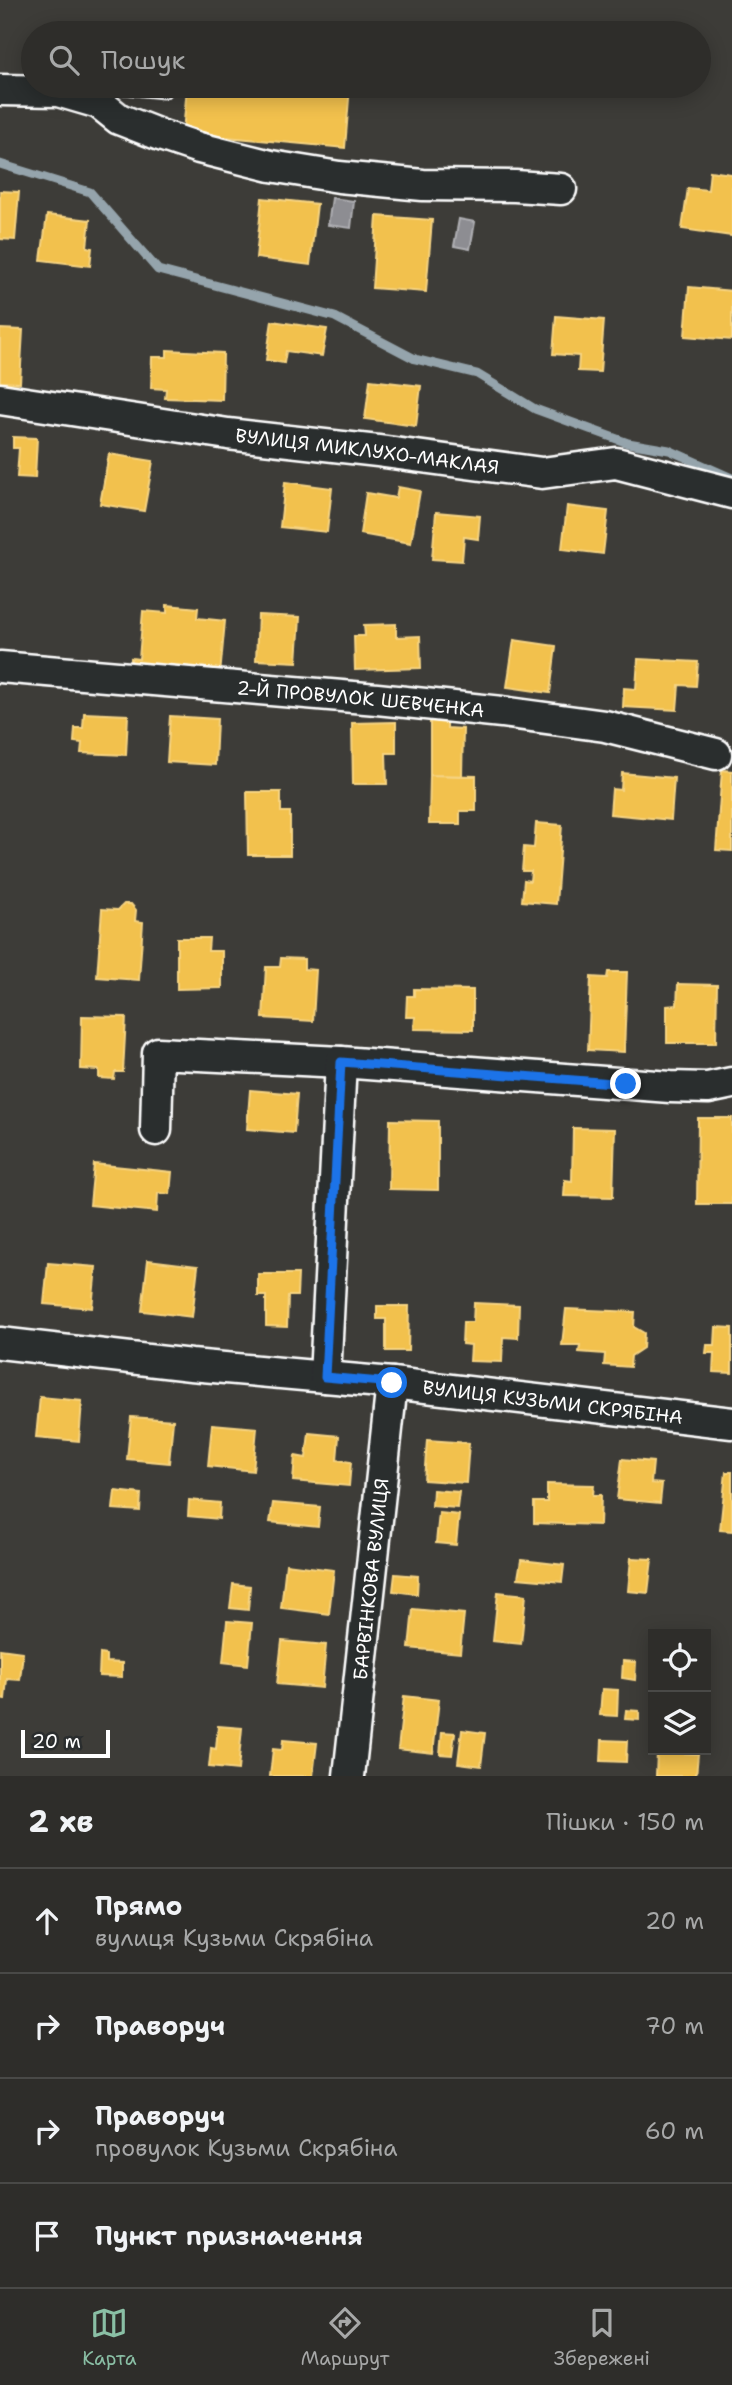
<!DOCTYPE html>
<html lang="uk">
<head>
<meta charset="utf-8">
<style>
  :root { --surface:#2e2d2a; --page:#363532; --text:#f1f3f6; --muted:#a7a8a8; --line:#494947; --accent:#8abfa5 }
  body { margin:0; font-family:"Shantell Sans",sans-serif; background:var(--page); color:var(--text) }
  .controls { position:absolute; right:21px; bottom:21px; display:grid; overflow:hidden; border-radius:0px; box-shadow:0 4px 18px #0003 }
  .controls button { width:63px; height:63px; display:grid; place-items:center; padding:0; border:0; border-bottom:2px solid var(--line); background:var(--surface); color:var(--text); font:35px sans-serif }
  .scale { position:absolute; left:21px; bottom:18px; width:89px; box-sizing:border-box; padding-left:7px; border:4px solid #fff; border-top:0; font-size:19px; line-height:24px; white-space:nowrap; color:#fff; -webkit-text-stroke:5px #2a2d2e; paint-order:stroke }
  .stop { position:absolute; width:21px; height:21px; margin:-16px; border:5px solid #1a73e8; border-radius:50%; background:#fff }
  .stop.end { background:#1a73e8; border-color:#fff; box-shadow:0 2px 7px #0008 }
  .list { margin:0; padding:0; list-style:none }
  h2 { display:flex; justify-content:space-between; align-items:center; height:91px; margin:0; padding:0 28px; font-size:30px }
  h2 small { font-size:23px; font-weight:400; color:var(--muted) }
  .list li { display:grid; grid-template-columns:46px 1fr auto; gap:21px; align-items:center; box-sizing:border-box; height:105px; padding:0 28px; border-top:2px solid var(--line) }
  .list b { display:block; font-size:26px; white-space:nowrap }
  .list p { margin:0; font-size:23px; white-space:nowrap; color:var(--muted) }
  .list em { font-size:23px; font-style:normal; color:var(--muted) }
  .icon { flex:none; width:38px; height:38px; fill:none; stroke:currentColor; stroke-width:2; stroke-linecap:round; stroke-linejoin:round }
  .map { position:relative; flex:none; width:732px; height:1776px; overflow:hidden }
  .search { position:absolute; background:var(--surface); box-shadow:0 4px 18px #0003; left:21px; right:21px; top:21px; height:77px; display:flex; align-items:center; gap:18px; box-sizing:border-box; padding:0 24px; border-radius:38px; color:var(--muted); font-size:26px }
  .sheet { height:511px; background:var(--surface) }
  nav { display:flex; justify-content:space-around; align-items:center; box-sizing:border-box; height:98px; border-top:2px solid var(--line); background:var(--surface); font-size:19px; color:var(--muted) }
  nav a { display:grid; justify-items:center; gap:4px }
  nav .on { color:var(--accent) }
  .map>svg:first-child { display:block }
  .homes { fill:#f2c14e; stroke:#f6d483; stroke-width:2 }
  .industry { fill:#8d8d92; stroke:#afafb3; stroke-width:2 }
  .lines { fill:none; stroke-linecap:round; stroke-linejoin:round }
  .stream { stroke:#95a4ac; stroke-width:9 }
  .lane-casing { stroke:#fff; stroke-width:19 }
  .street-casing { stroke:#fff; stroke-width:35 }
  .lane { stroke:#2a2d2e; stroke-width:14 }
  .street { stroke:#2a2d2e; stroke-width:30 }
  .route { stroke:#1a73e8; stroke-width:9 }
  .labels { text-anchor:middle; stroke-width:7; stroke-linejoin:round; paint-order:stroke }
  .street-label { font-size:19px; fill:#fff; stroke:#2a2d2e }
</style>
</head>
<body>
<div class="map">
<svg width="732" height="1776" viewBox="0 0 732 1776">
  <rect width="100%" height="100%" fill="#3d3c38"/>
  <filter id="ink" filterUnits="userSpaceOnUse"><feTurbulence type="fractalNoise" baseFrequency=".0143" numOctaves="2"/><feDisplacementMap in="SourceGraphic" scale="14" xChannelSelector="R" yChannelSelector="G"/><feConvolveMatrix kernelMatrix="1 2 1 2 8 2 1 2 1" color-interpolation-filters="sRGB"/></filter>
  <g filter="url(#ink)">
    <!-- homes -->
    <path class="homes" d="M 187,86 L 350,86 L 345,148 L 183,133 Z
      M 710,171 L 732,174 L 732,236 L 682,229 L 688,188 L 708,190 Z
      M 0,191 L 19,192 L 15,240 L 0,239 Z
      M 262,198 L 317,204 L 310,265 L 256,258 Z
      M 47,215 L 90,220 L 87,247 L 92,248 L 90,266 L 41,260 Z
      M 377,216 L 432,220 L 426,292 L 372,288 Z
      M 689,287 L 732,291 L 732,340 L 685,336 Z
      M 556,316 L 604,320 L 600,372 L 578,371 L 579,356 L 553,354 Z
      M 272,321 L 327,329 L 322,356 L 286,351 L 284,363 L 266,360 Z
      M 0,329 L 23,330 L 20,383 L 0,382 Z
      M 167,350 L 223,353 L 222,400 L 165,398 L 166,389 L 151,388 L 152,357 L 167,357 Z
      M 370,380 L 421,386 L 416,426 L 365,419 Z
      M 13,437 L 37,438 L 35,478 L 17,477 L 19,448 L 13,448 Z
      M 109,454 L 153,461 L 144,511 L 100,504 Z
      M 285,482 L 332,488 L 327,532 L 280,527 Z
      M 398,487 L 420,491 L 411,543 L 360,534 L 366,493 L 396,498 Z
      M 567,506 L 608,511 L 603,554 L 562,549 Z
      M 436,512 L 480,516 L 478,539 L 464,537 L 462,561 L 432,559 Z
      M 167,605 L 198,608 L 197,618 L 225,621 L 220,675 L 131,666 L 131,658 L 139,659 L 143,611 L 167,613 Z
      M 258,615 L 300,617 L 297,662 L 256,660 Z
      M 396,624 L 396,637 L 420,636 L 421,668 L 355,670 L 354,636 L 365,636 L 364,625 Z
      M 514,640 L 556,646 L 550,693 L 507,687 Z
      M 638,659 L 698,662 L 696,686 L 679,685 L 677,710 L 623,707 L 624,688 L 636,689 Z
      M 84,713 L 128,715 L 126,755 L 81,753 L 82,743 L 74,742 L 75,728 L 83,728 Z
      M 170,716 L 217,719 L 215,765 L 167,762 Z
      M 430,720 L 447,721 L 447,728 L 463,729 L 462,776 L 430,775 Z
      M 396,722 L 396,753 L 386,753 L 387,784 L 353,784 L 352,723 Z
      M 722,770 L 732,771 L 732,851 L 716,850 Z
      M 622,773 L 674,778 L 671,820 L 610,814 L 612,789 L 621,790 Z
      M 430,775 L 476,776 L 476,811 L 460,811 L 460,824 L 429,824 Z
      M 247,792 L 281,792 L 281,812 L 290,812 L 290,855 L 248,855 Z
      M 536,823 L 562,825 L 556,904 L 522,901 L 524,880 L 530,881 L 531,871 L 522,871 L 524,847 L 534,848 Z
      M 124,904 L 131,904 L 136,910 L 135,921 L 143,922 L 139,980 L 97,977 L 102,909 L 118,910 Z
      M 177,938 L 209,938 L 208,951 L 222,951 L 222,988 L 177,989 Z
      M 281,958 L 304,959 L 304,969 L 316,970 L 313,1021 L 263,1018 L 266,967 L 280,967 Z
      M 608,972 L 627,972 L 624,1052 L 588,1050 L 591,977 L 607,978 Z
      M 678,984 L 717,985 L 716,1043 L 667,1043 L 667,1006 L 677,1005 Z
      M 414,989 L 473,990 L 473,1030 L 414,1029 L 415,1017 L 406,1017 L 407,996 L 414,996 Z
      M 82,1016 L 126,1017 L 123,1072 L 115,1072 L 114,1079 L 99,1078 L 99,1070 L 81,1069 Z
      M 250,1090 L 297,1094 L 294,1133 L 247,1129 Z
      M 698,1118 L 732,1118 L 732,1204 L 697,1204 Z
      M 390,1120 L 438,1121 L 438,1190 L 389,1189 Z
      M 573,1128 L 615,1129 L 613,1197 L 564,1196 L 565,1180 L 572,1181 Z
      M 94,1164 L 172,1172 L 170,1194 L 158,1193 L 157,1212 L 90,1205 Z
      M 148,1260 L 198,1266 L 192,1317 L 142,1311 Z
      M 48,1263 L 96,1267 L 92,1308 L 44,1304 Z
      M 258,1274 L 298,1274 L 297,1296 L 288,1296 L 287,1327 L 266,1326 L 266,1296 L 258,1296 Z
      M 474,1303 L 519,1305 L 518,1338 L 503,1337 L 502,1362 L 470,1361 L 471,1345 L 462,1344 L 463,1322 L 473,1322 Z
      M 377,1306 L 409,1306 L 408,1351 L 386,1351 L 386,1319 L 377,1319 Z
      M 566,1309 L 635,1312 L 634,1327 L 644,1333 L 643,1348 L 631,1356 L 630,1367 L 604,1365 L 605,1354 L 579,1352 L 580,1345 L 562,1345 Z
      M 716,1327 L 732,1328 L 732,1373 L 713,1372 L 714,1353 L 706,1353 L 707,1345 L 715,1345 Z
      M 40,1397 L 82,1401 L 79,1441 L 36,1437 Z
      M 131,1417 L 173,1420 L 169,1463 L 127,1459 Z
      M 212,1424 L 257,1428 L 253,1471 L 208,1466 Z
      M 309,1433 L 339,1436 L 337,1460 L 351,1462 L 349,1486 L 293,1481 L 295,1456 L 306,1458 Z
      M 427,1440 L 469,1443 L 466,1483 L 424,1480 Z
      M 622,1459 L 653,1462 L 651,1483 L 662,1484 L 660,1503 L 617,1499 Z
      M 726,1472 L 732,1472 L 732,1531 L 720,1530 Z
      M 547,1484 L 594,1485 L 593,1495 L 601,1495 L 600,1525 L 534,1523 L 534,1502 L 547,1502 Z
      M 433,1490 L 459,1492 L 457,1508 L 432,1506 Z
      M 115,1491 L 141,1494 L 140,1511 L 113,1509 Z
      M 189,1500 L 220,1503 L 219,1519 L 188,1516 Z
      M 273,1503 L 320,1507 L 318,1527 L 270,1522 Z
      M 439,1513 L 459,1515 L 456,1545 L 436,1543 Z
      M 631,1558 L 652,1559 L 648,1593 L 628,1591 Z
      M 521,1560 L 564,1565 L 562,1582 L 518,1578 Z
      M 286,1564 L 334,1570 L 329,1614 L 281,1608 Z
      M 395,1574 L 418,1576 L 417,1594 L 393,1591 Z
      M 233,1584 L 250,1586 L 248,1610 L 230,1608 Z
      M 498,1592 L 526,1595 L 521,1644 L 493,1641 Z
      M 413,1609 L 464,1614 L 460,1653 L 409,1648 Z
      M 227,1621 L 252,1623 L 248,1665 L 223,1662 Z
      M 282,1641 L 326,1645 L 322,1688 L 277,1684 Z
      M 0,1649 L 23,1652 L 20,1680 L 7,1679 L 5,1699 L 0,1698 Z
      M 100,1654 L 106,1655 L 106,1662 L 122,1663 L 122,1677 L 99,1676 Z
      M 623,1661 L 636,1662 L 635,1680 L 622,1678 Z
      M 602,1689 L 618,1690 L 617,1716 L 600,1715 Z
      M 404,1696 L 439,1700 L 433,1753 L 398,1749 Z
      M 626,1710 L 639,1711 L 639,1720 L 625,1719 Z
      M 218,1726 L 242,1728 L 238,1770 L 209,1767 L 211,1748 L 216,1749 Z
      M 462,1730 L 485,1733 L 481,1766 L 458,1763 Z
      M 442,1732 L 455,1733 L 452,1755 L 440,1754 Z
      M 283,1740 L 317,1743 L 313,1776 L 270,1776 L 273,1749 L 282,1750 Z
      M 602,1740 L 627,1741 L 626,1762 L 601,1761 Z
      M 657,1752 L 698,1754 L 696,1776 L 656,1776 Z"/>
    <!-- industry -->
    <path class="industry" d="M 332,198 L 354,201 L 351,228 L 328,225 Z
      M 459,219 L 475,222 L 470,249 L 454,246 Z"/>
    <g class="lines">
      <!-- stream -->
      <path class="stream" d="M 0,164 L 90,192 L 158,270 L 335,317 L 415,359 L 477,374 L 535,409 L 628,443 L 669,450 L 732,478"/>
      <!-- lane casing -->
      <g class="lane-casing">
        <path id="lane" d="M 84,89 L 125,86 L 163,90"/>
      </g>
      <!-- street casing -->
      <g class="street-casing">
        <g id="street">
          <path d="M 0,90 L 58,91 L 99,103 L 119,119 L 160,135 L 199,148 L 271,166 L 339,177 L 423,185 L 515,186 L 561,189"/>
          <path id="s1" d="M 0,399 L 228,434 L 378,451 L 542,473 L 616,463 L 732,493"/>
          <path id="s2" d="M 0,667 L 377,699 L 502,712 L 605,726 L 716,754"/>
          <path d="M 156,1130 L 158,1053 L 341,1062 L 670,1087 L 708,1088 L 732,1083"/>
          <path id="s3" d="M 0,1343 L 191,1365 L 392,1383 L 732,1423"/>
          <path d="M 325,1377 L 341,1062"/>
          <path id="s4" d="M 349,1776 L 392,1383"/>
        </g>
      </g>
      <!-- lane -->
      <use href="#lane" class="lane"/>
      <!-- street -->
      <use href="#street" class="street"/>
    </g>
  </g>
  <g class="lines" filter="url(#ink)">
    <!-- route -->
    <path class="route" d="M 392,1383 L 325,1377 L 341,1062 L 626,1084"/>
  </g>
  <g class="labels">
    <!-- street labels -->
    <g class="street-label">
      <text dy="7" stroke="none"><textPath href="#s1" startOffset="371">ВУЛИЦЯ МИКЛУХО-МАКЛАЯ</textPath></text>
      <text dy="7" stroke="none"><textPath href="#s2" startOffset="362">2-Й ПРОВУЛОК ШЕВЧЕНКА</textPath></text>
      <text dy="7" stroke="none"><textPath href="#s3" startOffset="556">ВУЛИЦЯ КУЗЬМИ СКРЯБІНА</textPath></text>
      <text dy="7" stroke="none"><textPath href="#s4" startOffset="198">БАРВІНКОВА ВУЛИЦЯ</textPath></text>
    </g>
  </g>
</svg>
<div class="controls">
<button><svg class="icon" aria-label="locate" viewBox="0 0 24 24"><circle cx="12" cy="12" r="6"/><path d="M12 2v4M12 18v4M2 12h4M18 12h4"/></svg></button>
<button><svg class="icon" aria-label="layers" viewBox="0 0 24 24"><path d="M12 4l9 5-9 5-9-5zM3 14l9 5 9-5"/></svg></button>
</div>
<div class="scale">20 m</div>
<div class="stop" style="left:392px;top:1383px"></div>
<div class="stop end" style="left:626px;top:1084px"></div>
<div class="search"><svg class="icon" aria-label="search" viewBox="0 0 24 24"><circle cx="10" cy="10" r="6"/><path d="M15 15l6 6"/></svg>Пошук</div>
</div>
<section class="sheet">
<h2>2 хв<small>Пішки · 150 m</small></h2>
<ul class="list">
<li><svg class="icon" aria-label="ahead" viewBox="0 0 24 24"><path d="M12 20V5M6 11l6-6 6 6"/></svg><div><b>Прямо</b><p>вулиця Кузьми Скрябіна</p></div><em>20 m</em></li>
<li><svg class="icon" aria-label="right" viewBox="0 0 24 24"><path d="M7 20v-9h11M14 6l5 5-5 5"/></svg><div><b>Праворуч</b></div><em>70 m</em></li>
<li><svg class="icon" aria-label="right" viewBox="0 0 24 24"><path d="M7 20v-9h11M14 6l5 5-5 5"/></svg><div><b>Праворуч</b><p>провулок Кузьми Скрябіна</p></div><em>60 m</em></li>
<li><svg class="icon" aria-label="arrive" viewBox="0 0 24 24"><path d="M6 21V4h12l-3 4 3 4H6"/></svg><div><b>Пункт призначення</b></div></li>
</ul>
</section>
<nav>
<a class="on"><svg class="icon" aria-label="map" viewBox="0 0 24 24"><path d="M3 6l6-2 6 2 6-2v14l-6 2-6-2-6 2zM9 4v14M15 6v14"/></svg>Карта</a>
<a><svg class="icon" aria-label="directions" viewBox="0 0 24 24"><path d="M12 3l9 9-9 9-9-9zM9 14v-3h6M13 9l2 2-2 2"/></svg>Маршрут</a>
<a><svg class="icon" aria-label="saved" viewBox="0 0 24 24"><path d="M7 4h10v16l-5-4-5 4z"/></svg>Збережені</a>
</nav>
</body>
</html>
